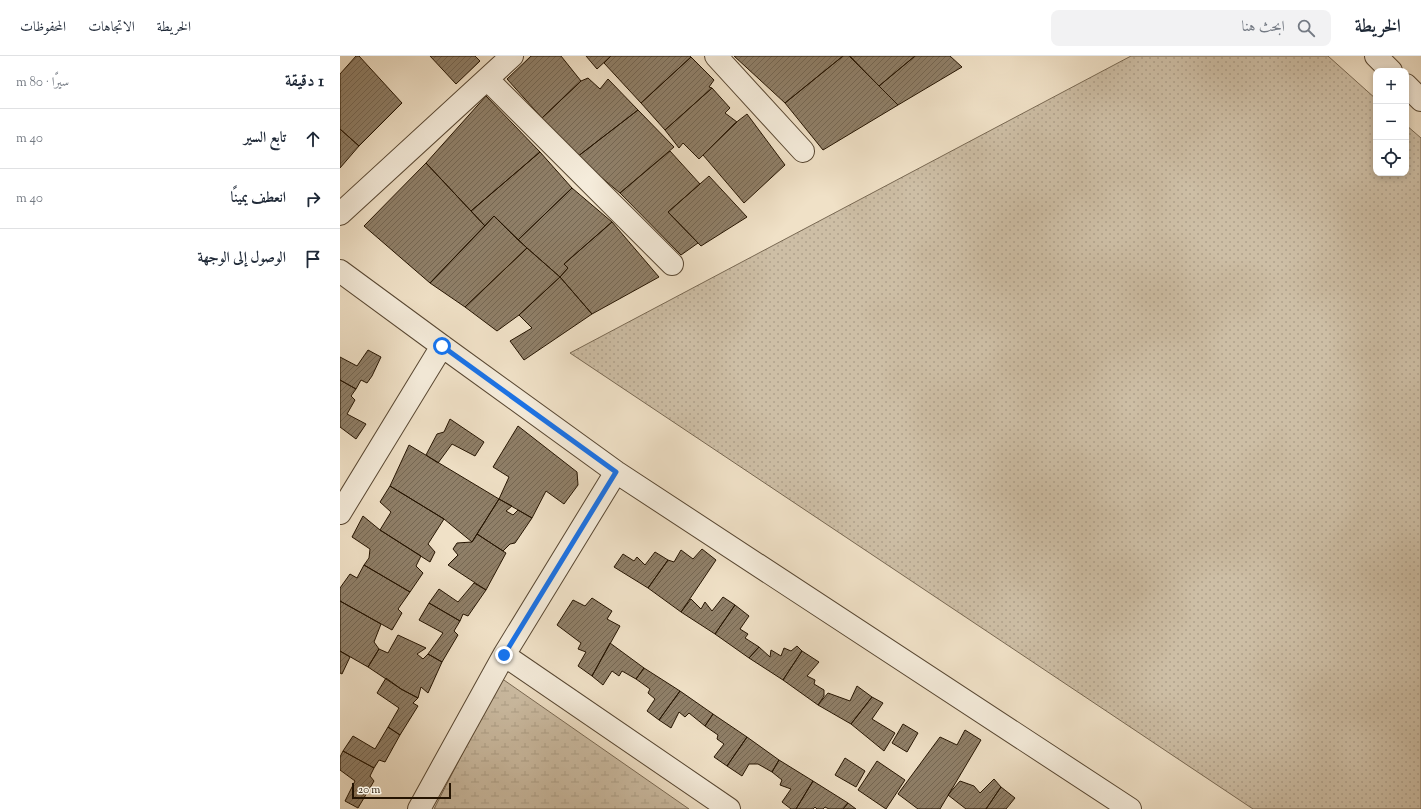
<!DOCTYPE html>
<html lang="ar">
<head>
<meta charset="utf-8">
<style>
  :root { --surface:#fff; --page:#f2f2f3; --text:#1f2937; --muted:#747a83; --line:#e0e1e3 }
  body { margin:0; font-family:"Sorts Mill Goudy",Amiri,serif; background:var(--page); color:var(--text); direction:rtl }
  .controls { position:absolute; right:12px; top:12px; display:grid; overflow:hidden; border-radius:8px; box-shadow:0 2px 6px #0003 }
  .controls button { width:36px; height:36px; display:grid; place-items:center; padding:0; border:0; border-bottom:1px solid var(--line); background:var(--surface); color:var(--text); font:20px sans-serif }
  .scale { position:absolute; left:12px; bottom:10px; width:99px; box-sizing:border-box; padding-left:4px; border:2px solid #251401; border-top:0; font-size:11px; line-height:14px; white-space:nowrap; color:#251401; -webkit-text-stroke:3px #f5ecdb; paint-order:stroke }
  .stop { position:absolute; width:12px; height:12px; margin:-9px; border:3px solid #1a73e8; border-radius:50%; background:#fff }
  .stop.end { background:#1a73e8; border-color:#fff; box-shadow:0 1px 4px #0008 }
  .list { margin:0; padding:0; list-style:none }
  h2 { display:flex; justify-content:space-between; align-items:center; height:52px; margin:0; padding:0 16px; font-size:17px }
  h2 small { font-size:13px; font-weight:400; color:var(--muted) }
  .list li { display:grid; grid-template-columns:26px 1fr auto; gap:12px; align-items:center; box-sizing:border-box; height:60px; padding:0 16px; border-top:1px solid var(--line) }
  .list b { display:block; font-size:15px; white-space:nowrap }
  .list em { font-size:13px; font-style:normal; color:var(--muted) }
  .icon { flex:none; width:22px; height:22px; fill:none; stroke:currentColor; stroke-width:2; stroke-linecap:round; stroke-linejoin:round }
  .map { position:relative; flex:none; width:1081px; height:753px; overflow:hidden; direction:ltr }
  header { display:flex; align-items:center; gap:24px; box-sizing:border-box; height:56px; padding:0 20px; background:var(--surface); border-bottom:1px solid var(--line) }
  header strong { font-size:19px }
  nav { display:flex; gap:22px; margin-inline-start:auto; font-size:14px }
  .search { width:280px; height:36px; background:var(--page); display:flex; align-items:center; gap:10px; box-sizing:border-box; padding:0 14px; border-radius:8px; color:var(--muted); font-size:15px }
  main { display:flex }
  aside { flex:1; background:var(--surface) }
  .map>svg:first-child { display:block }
  .grass { fill:url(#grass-dots); stroke:#796953 }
  .wetland { fill:url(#wetland-marsh); stroke:#796953 }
  .building { fill:url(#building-hatch); stroke:#251401 }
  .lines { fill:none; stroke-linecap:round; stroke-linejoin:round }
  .minor-casing { stroke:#584732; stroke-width:24 }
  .minor { stroke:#f5ecdb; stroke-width:22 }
  .route { stroke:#1a73e8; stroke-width:5 }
</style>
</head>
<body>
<header>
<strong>الخريطة</strong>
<div class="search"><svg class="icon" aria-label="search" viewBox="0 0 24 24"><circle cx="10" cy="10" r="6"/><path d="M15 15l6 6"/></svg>ابحث هنا</div>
<nav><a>الخريطة</a><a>الاتجاهات</a><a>المحفوظات</a></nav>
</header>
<main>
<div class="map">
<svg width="1081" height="753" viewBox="0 0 1081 753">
  <defs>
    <pattern id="grass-dots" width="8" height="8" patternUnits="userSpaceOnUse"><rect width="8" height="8" fill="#cdbea5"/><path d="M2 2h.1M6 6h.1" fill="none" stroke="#b0a28c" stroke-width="1.8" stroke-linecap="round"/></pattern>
    <pattern id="wetland-marsh" width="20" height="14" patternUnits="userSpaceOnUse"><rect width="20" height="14" fill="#cdbea5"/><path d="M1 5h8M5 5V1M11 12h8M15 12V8" fill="none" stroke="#b0a28c"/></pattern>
    <pattern id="building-hatch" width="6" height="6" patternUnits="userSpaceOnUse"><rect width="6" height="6" fill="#8f7f68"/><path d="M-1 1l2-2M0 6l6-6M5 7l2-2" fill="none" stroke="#756753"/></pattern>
  </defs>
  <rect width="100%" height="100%" fill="#f0e1c7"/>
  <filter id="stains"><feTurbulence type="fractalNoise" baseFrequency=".005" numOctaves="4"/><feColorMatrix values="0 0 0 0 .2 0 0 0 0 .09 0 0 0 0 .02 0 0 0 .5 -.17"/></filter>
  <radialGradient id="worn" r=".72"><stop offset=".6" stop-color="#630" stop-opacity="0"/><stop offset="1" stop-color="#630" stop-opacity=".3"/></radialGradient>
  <!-- grass -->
  <path class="grass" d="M 791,0 L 988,0 L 1036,43 L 1036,117 L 1066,117 L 1066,69 L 1081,82 L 1081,753 L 913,753 L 230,297 Z"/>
  <!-- wetland -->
  <path class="wetland" d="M 161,622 L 349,753 L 94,753 Z"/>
  <!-- building -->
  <path class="building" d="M 16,0 L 19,0 L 62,47 L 19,90 L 0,73 L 0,18 Z
    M 90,0 L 135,0 L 140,5 L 116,28 Z
    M 191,0 L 221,0 L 241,25 L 202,62 L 167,23 Z
    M 246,0 L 271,0 L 257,13 Z
    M 271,0 L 350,0 L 351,1 L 301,47 L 264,7 Z
    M 394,0 L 503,0 L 445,47 Z
    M 503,0 L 509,0 L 558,49 L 483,94 L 445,47 Z
    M 510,0 L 575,0 L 539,30 Z
    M 575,0 L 610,0 L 622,11 L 558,49 L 539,30 Z
    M 351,1 L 374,24 L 369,31 L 372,32 L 325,74 L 301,47 Z
    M 248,22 L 260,33 L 268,23 L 298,54 L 237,101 L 202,62 L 241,25 Z
    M 372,32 L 390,52 L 385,57 L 397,66 L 359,103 L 343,87 L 339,92 L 325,74 Z
    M 146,40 L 200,96 L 131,155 L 86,107 Z
    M 298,54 L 334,91 L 280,137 L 237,101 Z
    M 407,58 L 445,109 L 404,147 L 363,99 L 394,68 Z
    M 0,73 L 19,90 L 0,112 Z
    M 330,95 L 360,128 L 328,156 L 358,187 L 341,199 L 280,137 Z
    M 200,96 L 232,132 L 178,184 L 154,160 L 145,170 L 131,155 Z
    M 86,107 L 145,170 L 90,227 L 24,170 Z
    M 369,120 L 407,161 L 361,190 L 328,156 Z
    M 232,132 L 272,166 L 224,208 L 228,212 L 220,221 L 178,184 Z
    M 154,160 L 187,192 L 125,251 L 90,227 Z
    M 272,166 L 319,221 L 252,258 L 220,221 L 228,212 L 224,208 Z
    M 187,192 L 220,221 L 179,259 L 157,275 L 125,251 Z
    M 220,221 L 252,258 L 184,304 L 170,285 L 192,272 L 179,259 Z
    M 28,294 L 41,301 L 32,320 L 27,327 L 21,324 L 16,333 L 0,324 L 0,301 L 17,310 Z
    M 0,324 L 16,333 L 11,340 L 15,344 L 7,358 L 26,368 L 16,383 L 0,371 Z
    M 110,363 L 144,386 L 135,400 L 112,388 L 98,407 L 86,399 L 97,378 L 104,376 Z
    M 178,370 L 237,416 L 238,429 L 224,448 L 206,435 L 192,462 L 159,443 L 169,421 L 153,411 Z
    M 69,389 L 159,443 L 132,486 L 104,463 L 50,430 Z
    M 50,430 L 104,463 L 88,488 L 95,496 L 90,506 L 40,474 L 51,456 L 40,446 Z
    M 159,443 L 172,450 L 166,455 L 173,459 L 178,454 L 192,462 L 175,487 L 170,488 L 163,495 L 137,478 Z
    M 23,460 L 40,474 L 81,500 L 76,510 L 83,517 L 70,536 L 24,509 L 29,502 L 30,493 L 12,481 Z
    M 137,478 L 166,497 L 146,534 L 108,509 L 118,499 L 113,493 L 117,487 L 132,486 Z
    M 362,493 L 376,504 L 341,556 L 308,532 L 328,504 L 334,506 L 341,494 L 353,503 Z
    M 315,496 L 328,504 L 308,532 L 274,511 L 283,498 L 294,505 L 297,501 L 305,509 Z
    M 24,509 L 70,536 L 58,553 L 62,557 L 52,574 L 0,545 L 0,532 L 10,518 L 17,522 Z
    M 134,527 L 146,534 L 128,560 L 123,558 L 120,565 L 89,547 L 99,533 L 118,546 Z
    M 383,541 L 395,549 L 375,578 L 341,556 L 351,543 L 361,553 L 365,546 L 372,555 Z
    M 252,542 L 272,555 L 267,563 L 280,570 L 252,620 L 238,610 L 246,596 L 238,593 L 241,587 L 217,569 L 233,544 L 245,550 Z
    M 0,545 L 41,568 L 34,586 L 39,593 L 28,611 L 0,595 Z
    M 89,547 L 120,565 L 114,575 L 118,579 L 102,606 L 88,598 L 103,577 L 79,564 Z
    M 395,549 L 409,560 L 400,573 L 408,578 L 405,582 L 419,591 L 409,602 L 375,578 Z
    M 58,579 L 86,592 L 77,598 L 83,603 L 88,598 L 102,606 L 88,637 L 81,631 L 78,642 L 61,633 L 28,611 L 39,593 L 48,597 Z
    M 270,587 L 304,612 L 296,623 L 282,615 L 279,620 L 272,615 L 263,629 L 252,620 Z
    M 457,590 L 462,595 L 443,624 L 409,602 L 419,591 L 430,601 L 431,594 L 441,600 L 444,592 L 451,595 Z
    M 0,595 L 10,601 L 2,618 L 0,617 Z
    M 462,595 L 479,606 L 467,620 L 475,624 L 474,628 L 484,634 L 484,640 L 478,649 L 443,624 Z
    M 304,612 L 340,635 L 319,664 L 307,655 L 315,643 L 308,637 L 310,633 L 296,623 Z
    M 46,622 L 61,633 L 78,642 L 73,647 L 78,650 L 60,679 L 48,671 L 59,652 L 37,637 Z
    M 517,630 L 532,641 L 511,668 L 478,649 L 488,637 L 510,645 Z
    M 340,635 L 373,658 L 365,670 L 349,657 L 345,661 L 339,656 L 331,672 L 319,664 Z
    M 532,641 L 543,647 L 532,663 L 555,677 L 544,695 L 511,668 Z
    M 373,658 L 407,681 L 387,710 L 374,701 L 384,688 L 377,683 L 378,679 L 365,670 Z
    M 563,668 L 578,677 L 567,696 L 552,687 Z
    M 48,671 L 60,679 L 45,706 L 39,704 L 34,712 L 3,695 L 13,680 L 35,693 Z
    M 625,674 L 641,684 L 600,753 L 578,753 L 558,738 L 600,681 L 617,689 Z
    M 407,681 L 439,704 L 432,716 L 418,708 L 409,708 L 402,720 L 387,710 Z
    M 3,695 L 34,712 L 30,720 L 34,725 L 18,752 L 5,745 L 15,725 L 0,714 L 0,701 Z
    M 505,702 L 525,715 L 516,731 L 495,719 Z
    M 439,704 L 473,725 L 456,753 L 451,753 L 442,746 L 451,733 L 440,729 L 442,724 L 432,716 Z
    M 537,705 L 565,724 L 546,753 L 518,734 Z
    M 654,723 L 661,731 L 646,753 L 626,753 L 608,739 L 620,725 L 634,730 L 640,737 Z
    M 473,725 L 508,747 L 503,753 L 489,753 L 485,751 L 483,753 L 477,753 L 475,751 L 473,753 L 456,753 Z
    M 661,731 L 675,742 L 666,753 L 646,753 Z
    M 508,747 L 516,753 L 503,753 Z"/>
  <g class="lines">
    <!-- minor casing -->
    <g class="minor-casing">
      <path id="minor" d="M 376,0 L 463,95
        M 1036,0 L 1051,15
        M 147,23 L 332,208
        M 1066,29 L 1081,44
        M 0,158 L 172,0
        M 0,215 L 102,290 L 276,416 L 790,753
        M 0,457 L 102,290
        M 164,599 L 389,753
        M 79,753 L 164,599 L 276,416"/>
    </g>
    <!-- minor -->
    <use href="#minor" class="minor"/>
  </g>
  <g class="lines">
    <!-- route -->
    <path class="route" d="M 102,290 L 276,416 L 164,599"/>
  </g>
  <rect width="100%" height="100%" filter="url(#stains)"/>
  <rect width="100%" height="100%" fill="url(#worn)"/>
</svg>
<div class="controls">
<button>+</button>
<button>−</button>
<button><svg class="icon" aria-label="locate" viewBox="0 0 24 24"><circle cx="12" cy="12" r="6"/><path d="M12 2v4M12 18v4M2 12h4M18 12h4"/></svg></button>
</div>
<div class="scale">20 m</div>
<div class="stop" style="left:102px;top:290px"></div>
<div class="stop end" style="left:164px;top:599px"></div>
</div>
<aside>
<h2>1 دقيقة<small>سيرًا · 80 m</small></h2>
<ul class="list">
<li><svg class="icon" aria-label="ahead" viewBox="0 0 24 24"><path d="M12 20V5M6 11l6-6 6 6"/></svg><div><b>تابع السير</b></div><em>40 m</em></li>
<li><svg class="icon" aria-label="right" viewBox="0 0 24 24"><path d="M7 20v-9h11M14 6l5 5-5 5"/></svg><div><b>انعطف يمينًا</b></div><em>40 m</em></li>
<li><svg class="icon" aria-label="arrive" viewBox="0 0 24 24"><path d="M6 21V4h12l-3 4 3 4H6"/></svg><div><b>الوصول إلى الوجهة</b></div></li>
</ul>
</aside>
</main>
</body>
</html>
